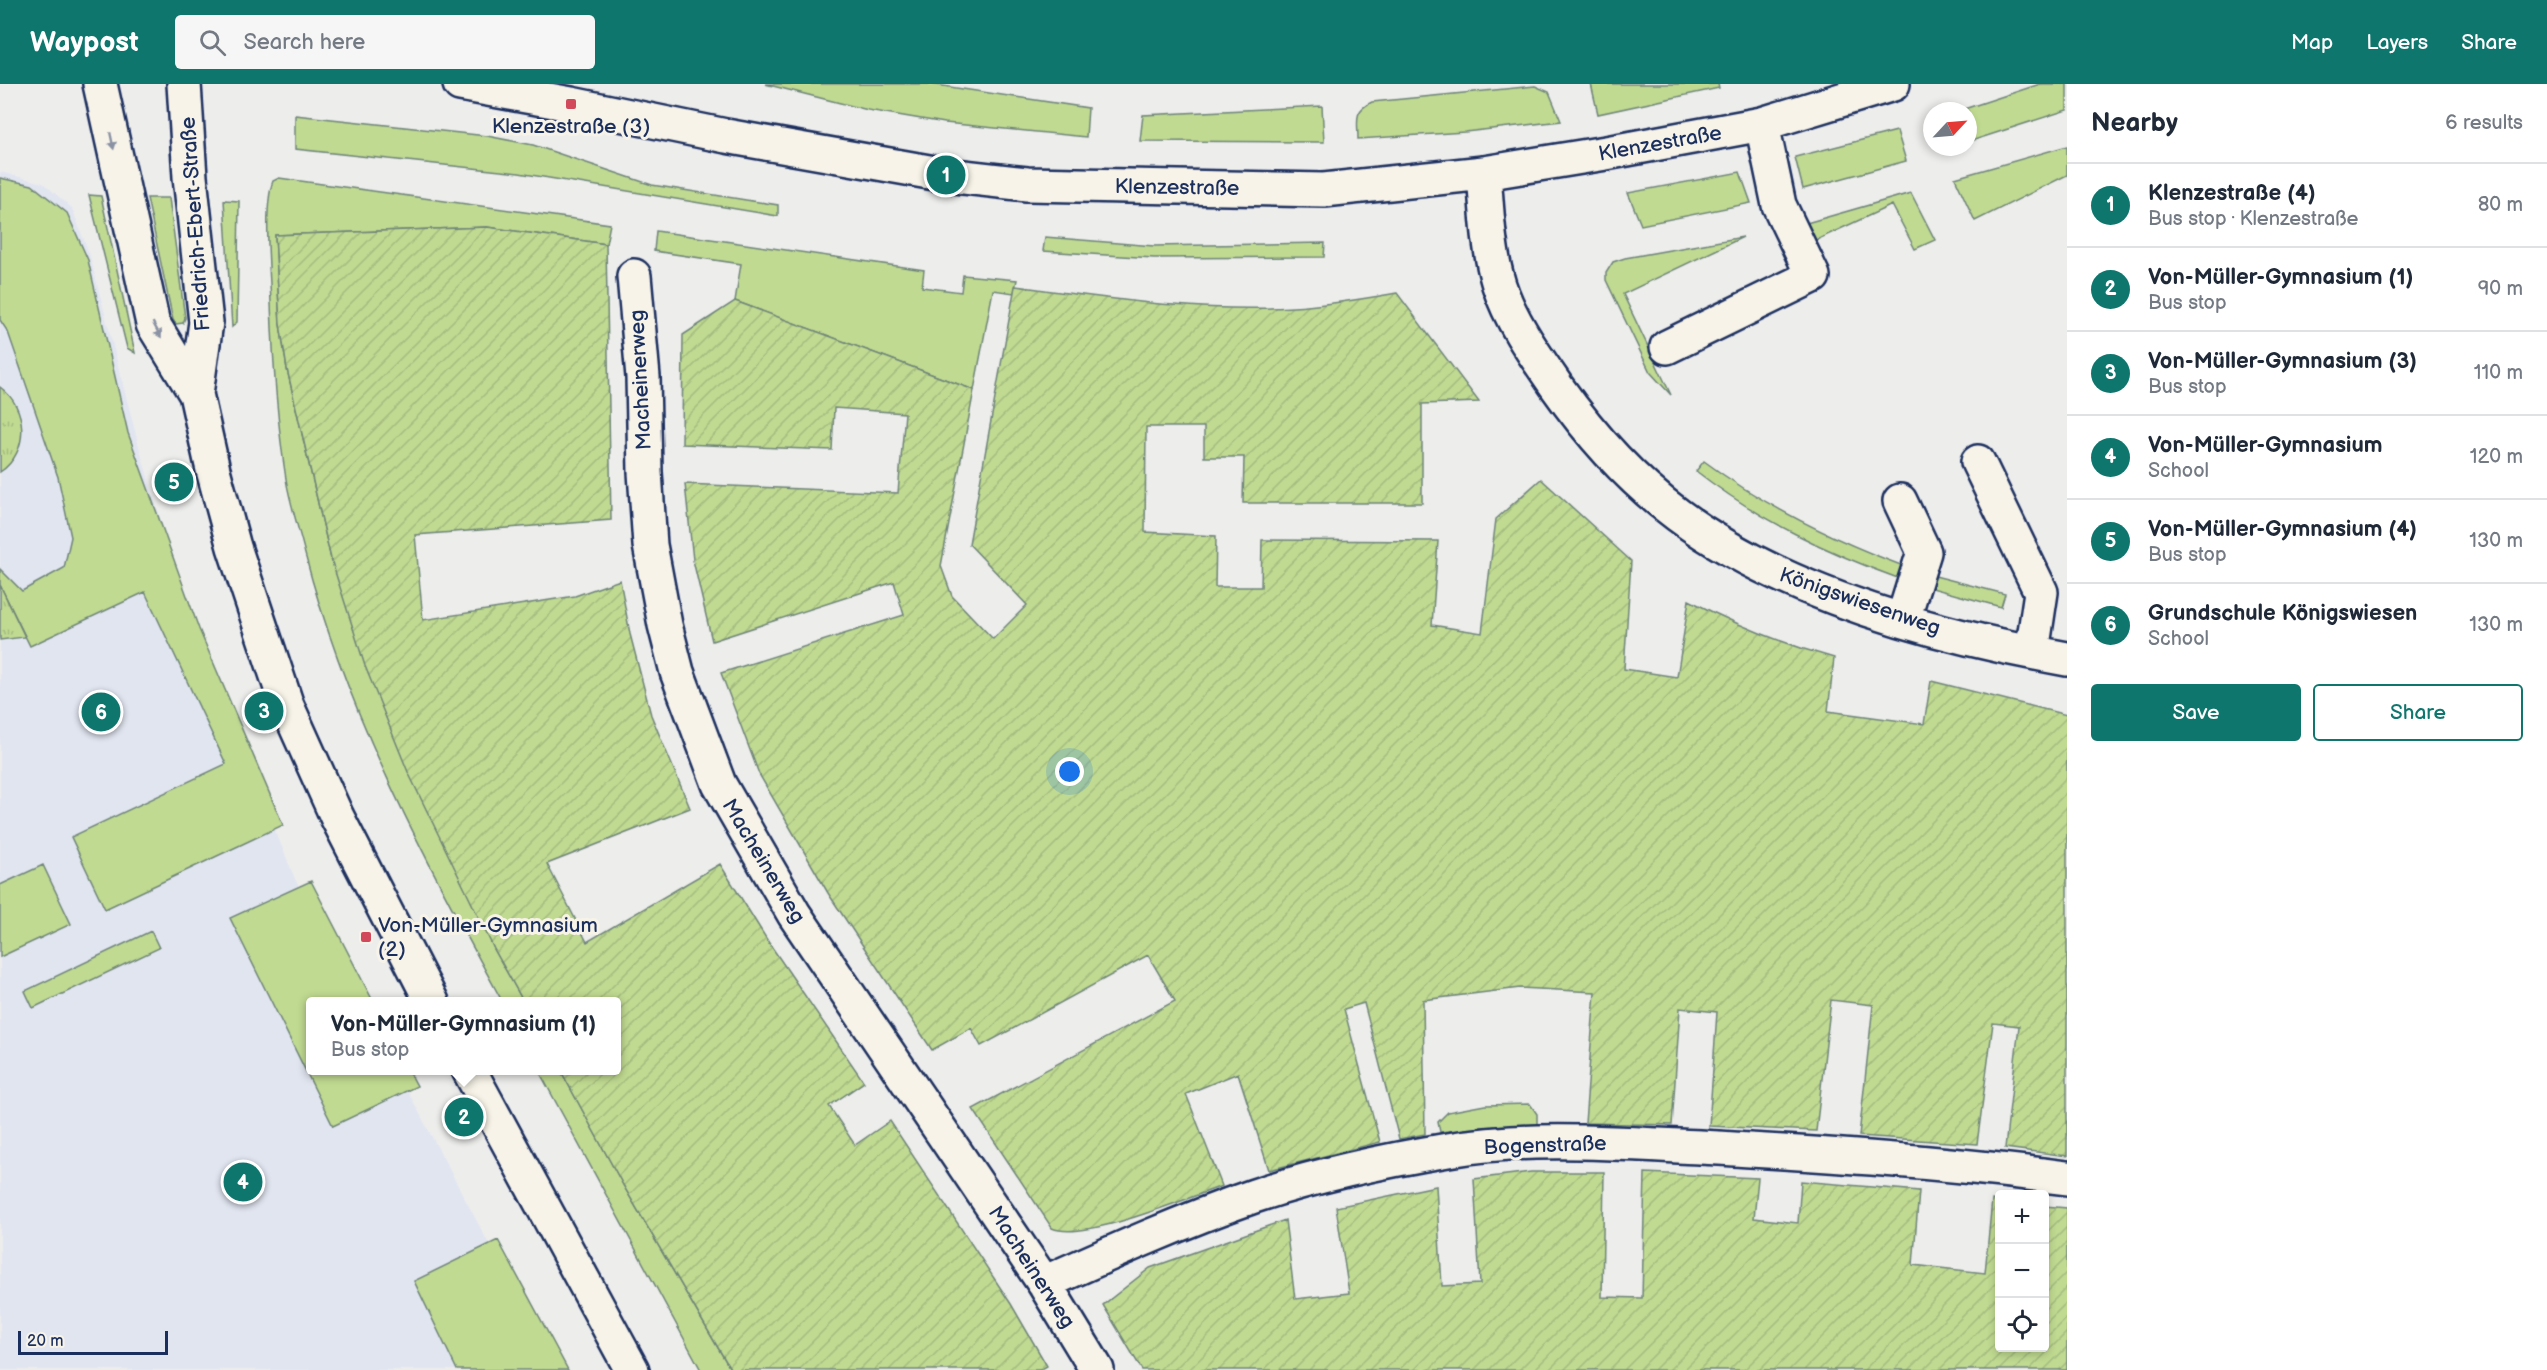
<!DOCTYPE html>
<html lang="en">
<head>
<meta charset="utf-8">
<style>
  :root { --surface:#fff; --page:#f6f6f7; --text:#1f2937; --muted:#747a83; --line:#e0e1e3; --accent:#0f766e }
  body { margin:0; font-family:"Balsamiq Sans",sans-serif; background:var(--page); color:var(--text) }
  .controls { position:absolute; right:18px; bottom:18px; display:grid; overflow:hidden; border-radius:6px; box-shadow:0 3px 9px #0003 }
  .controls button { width:54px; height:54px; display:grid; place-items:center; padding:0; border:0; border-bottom:2px solid var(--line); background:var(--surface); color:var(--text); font:30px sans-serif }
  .compass { position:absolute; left:1923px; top:18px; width:54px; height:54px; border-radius:50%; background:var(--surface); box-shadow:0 3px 9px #0003; rotate:64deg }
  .scale { position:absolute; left:18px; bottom:15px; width:150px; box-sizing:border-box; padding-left:6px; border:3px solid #1b2f5e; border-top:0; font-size:16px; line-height:21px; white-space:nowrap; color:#1b2f5e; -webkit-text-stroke:4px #f7f3e8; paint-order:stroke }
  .you { position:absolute; left:1070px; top:688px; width:21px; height:21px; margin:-15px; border:4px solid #fff; border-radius:50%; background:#1a73e8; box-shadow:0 0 0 9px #1a73e833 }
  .badge { display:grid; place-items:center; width:39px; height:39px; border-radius:50%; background:var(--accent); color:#fff; font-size:20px; font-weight:700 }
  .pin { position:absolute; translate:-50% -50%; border:3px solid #fff; box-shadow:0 2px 6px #0006 }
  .popup { position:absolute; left:306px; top:913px; width:315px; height:78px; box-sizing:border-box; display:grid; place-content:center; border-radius:6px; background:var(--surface); filter:drop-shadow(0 2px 4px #0005); font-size:20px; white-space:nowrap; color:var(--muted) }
  .popup b { font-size:22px; color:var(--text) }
  .popup::after { content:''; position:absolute; left:50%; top:100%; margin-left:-12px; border:12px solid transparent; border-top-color:var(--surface) }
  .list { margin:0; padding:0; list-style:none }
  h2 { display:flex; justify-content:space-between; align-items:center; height:78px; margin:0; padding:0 24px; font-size:26px }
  h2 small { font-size:20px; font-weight:400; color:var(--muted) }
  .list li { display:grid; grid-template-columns:39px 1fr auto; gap:18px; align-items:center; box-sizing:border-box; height:84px; padding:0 24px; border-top:2px solid var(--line) }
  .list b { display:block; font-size:22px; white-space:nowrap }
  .list p { margin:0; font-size:20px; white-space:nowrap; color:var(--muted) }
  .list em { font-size:20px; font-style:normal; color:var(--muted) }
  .actions { display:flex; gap:12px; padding:18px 24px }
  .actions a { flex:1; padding:14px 0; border:2px solid var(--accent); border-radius:6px; text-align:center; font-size:21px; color:var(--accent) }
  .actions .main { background:var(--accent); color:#fff }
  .icon { flex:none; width:33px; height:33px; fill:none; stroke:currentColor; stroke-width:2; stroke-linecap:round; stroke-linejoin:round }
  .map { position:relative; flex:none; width:2067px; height:1286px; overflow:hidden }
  header { display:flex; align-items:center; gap:36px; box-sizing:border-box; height:84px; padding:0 30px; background:var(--accent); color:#fff }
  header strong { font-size:28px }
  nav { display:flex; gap:33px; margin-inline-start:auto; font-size:21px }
  .search { width:420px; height:54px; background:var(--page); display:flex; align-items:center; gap:15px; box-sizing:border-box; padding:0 21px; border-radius:6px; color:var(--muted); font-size:22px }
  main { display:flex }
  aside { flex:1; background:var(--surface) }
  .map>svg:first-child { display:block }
  .built { fill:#e1e5f0 }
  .grass { fill:#c0da91; stroke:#6e8478; stroke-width:1.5 }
  .park { fill:url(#park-tufts); stroke:#6e8478; stroke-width:1.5 }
  .garden { fill:url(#garden-furrows); stroke:#6e8478; stroke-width:1.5 }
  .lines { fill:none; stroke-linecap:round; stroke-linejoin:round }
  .minor-casing { stroke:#1b2f5e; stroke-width:38 }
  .minor { stroke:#f7f3e8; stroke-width:33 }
  .oneway { fill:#8991a3 }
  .poi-dot { fill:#d1495b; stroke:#f7f3e8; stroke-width:2 }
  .labels { text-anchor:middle; stroke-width:6; stroke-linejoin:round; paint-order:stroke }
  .poi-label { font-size:21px; fill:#1b2f5e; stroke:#f7f3e8 }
  .street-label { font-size:21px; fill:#1b2f5e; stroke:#f7f3e8 }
</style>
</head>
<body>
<header>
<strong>Waypost</strong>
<div class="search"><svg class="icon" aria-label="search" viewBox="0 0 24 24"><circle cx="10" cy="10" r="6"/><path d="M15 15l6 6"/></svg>Search here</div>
<nav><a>Map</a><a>Layers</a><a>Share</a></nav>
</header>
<main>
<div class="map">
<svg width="2067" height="1286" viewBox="0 0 2067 1286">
  <defs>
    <pattern id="park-tufts" width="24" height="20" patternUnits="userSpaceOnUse" patternTransform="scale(1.5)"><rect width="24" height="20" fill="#c0da91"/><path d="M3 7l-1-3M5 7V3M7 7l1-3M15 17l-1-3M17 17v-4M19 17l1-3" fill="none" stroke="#a4bb7f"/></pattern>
    <pattern id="garden-furrows" width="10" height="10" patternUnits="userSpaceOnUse" patternTransform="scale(1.5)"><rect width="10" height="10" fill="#c0da91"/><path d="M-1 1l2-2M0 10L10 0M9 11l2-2" fill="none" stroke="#a4bb7f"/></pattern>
  </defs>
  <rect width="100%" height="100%" fill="#ededec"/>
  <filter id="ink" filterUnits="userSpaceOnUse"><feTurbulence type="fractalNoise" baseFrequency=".0167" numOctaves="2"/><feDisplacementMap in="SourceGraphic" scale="12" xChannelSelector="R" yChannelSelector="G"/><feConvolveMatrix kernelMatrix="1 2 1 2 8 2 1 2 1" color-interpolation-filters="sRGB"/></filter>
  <g filter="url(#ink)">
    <!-- built -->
    <path class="built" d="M 0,88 L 43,99 L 72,124 L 90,172 L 139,363 L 193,544 L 295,795 L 360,917 L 311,918 L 311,986 L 397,987 L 556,1286 L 0,1286 Z"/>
    <!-- grass -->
    <path class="grass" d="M 765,0 L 930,0 L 1088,24 L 1086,53 L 945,39 L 868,26 Z
      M 1591,0 L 1718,0 L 1719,4 L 1598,30 Z
      M 2040,0 L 2067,0 L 2067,26 L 1968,58 L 1968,27 L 1958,27 Z
      M 1535,2 L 1549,8 L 1561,37 L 1465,48 L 1358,55 C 1358,36 1353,27 1372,18 Z
      M 1322,22 L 1324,58 L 1140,57 L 1143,31 Z
      M 295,31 L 487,52 L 533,61 L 652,101 L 778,121 L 778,132 L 519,89 L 295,65 Z
      M 1897,47 L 1906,77 L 1803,105 L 1795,73 Z
      M 2067,62 L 2067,91 L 1975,137 L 1955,94 Z
      M 1740,88 L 1751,119 L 1641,141 L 1628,109 Z
      M 0,94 L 32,101 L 67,129 L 88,176 L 128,349 L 199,545 L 283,741 L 105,825 L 71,753 L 226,680 L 145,508 L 30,562 L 0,501 L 0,485 L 22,507 L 64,484 L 71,453 L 58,393 L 8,248 L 0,236 Z
      M 279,94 L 610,140 L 606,160 L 487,143 L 275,151 L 280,240 L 287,285 L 331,475 L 494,865 L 523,917 L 502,917 C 424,774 346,628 305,470 C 299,445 290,420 286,395 C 277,337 273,277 271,219 C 270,189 263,123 273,97 Z
      M 1911,109 L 1935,156 L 1915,165 L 1892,121 L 1812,158 L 1803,140 Z
      M 89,111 L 101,112 L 135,269 L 127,264 Z
      M 147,114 L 169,114 L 185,234 L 183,239 L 176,240 L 173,236 Z
      M 224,116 L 239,117 L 237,238 L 232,243 Z
      M 656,147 L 924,186 L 922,203 L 961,208 L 963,191 L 1017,196 L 1014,209 L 993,206 L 974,306 L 735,217 L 741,180 L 654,167 Z
      M 1045,153 L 1154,162 L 1325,159 L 1324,173 L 1154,174 L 1043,167 Z
      M 1743,153 L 1623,210 L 1671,311 L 1650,288 L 1606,196 L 1606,189 L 1613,178 L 1625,174 Z
      M 1704,377 C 1766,423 1833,456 1906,483 L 1903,496 C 1828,469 1759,436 1696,387 Z
      M 1935,492 L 2005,510 L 2001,523 L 1932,504 Z
      M 43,781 L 71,840 L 0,873 L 0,801 Z
      M 311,797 L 373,917 L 311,918 L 311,986 L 409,987 L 417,1002 L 333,1042 L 230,834 Z
      M 151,847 L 159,864 L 33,924 L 25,907 Z
      M 539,987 L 561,987 L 623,1101 L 731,1286 L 701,1286 Z
      M 1530,1020 L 1537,1030 L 1537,1042 L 1482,1043 L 1440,1048 L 1438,1038 L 1448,1028 L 1485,1021 Z
      M 498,1156 L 568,1286 L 457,1286 L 414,1197 Z"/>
    <!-- park -->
    <path class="park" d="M 0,303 C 28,323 30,368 0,388 Z
      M 0,501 L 25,553 L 0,556 Z"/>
    <!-- garden -->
    <path class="garden" d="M 487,143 L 606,160 L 611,436 L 415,451 L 423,536 L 575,512 L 620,496 L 630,550 L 651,631 L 690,724 L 547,780 L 587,858 L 720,780 L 769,859 L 864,998 L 829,1022 L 855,1061 L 890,1037 L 1011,1220 L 1047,1282 L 1040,1286 L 731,1286 L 623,1101 L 561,987 L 617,986 L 617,918 L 523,917 L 494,865 L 408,688 L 365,582 L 331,475 L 287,285 L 280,240 L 275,151 Z
      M 1015,202 C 1107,214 1200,229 1293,223 C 1328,221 1362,215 1397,209 L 1479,318 L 1422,320 L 1422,419 L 1243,419 L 1244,373 L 1204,373 L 1204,343 L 1146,343 L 1145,448 L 1216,452 L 1215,503 L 1261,503 L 1262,456 L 1438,457 L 1432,541 L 1482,549 L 1496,435 L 1541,395 L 1631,477 L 1624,585 L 1677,593 L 1689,516 C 1736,541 1783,560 1834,574 L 1828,627 L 1924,640 L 1931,597 L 2067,631 L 2067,1072 L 2005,1064 L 2019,942 L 1993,939 L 1977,1060 L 1859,1052 L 1873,921 L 1831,916 L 1816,1047 L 1709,1042 L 1717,928 L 1680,924 L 1672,1041 L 1585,1039 L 1595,908 L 1520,904 L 1423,916 L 1425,1050 L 1399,1055 L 1364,919 L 1344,925 L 1380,1058 L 1269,1086 L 1238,989 L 1186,1010 L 1222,1102 C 1187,1114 1084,1158 1052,1144 L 973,1025 L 1175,917 L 1148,871 L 981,962 L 971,944 L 932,966 L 828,809 L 759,690 L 721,589 L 904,531 L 894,498 L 712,557 L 693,476 L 685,400 L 898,409 L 905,329 L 834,324 L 832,366 L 682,360 L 683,251 L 735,217 L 974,306 L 941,482 L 952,512 L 993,555 L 1027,521 L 969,460 Z
      M 1531,1088 L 1604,1088 L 1602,1213 L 1642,1214 L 1645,1089 L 1758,1094 L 1754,1134 L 1798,1139 L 1801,1097 L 1919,1107 L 1913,1181 L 1985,1189 L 1992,1116 L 1999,1117 L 2000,1264 L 2044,1264 L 2045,1122 L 2067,1124 L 2067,1286 L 1142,1286 L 1103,1221 L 1150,1184 L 1285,1136 L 1295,1215 L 1349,1209 L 1336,1123 L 1436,1102 L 1442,1202 L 1480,1200 L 1474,1095 Z"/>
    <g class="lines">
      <!-- minor casing -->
      <g class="minor-casing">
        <path id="minor" d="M 100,0 L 153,240 L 196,310 L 213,386 L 234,463 L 287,622 L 337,733 L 432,918
          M 184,0 L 190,93 L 206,238 L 196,310
          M 460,0 L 571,20 L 726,52 L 946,91 L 1027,100 L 1324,106 L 1484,89 L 1606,69 L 1762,40 L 1893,0
          M 1484,89 C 1487,126 1488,165 1499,201 C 1511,238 1535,271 1557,303 C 1590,350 1632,397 1678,431 C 1784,510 1939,552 2067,575
          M 634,192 L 643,293 L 645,388 L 650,461 L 665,541 L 677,588 L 719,700 L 794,830 L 1044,1199 L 1097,1286
          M 1667,263 L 1813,192 L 1779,121 L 1762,40
          M 1978,378 L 2041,508 L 2032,568
          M 1900,417 L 1924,468 L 1903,535
          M 469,986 L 632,1286
          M 1044,1199 C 1113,1168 1182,1137 1254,1112 C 1317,1091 1382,1077 1448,1066 C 1531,1052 1616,1059 1700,1063 C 1822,1070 1946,1078 2067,1094"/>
      </g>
      <!-- minor -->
      <use href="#minor" class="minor"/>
    </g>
    <!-- one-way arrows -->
    <defs><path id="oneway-solid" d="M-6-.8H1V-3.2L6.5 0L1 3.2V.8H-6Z" transform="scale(1.5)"/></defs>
    <g class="oneway">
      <use href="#oneway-solid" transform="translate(112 57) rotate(78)"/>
      <use href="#oneway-solid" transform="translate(157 246) rotate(61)"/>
    </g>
  </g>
  <!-- markers -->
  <g class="poi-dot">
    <rect x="565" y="14" width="12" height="12" rx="3"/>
    <rect x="360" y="847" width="12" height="12" rx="3"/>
  </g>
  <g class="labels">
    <!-- poi labels -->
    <g class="poi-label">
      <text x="571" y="49">Klenzestraße (3)</text>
      <text x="378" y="848" text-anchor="start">Von-Müller-Gymnasium<tspan x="378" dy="24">(2)</tspan></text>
    </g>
    <!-- street labels -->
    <g class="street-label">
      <text transform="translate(1660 59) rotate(-10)" y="7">Klenzestraße</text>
      <text transform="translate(1177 103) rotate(1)" y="7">Klenzestraße</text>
      <text transform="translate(195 140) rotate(-94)" y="7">Friedrich-Ebert-Straße</text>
      <text transform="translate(640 296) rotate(-93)" y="7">Macheinerweg</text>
      <text transform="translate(1860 517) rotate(19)" y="7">Königswiesenweg</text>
      <text transform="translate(764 777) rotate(59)" y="7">Macheinerweg</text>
      <text transform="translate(1545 1061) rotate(-2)" y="7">Bogenstraße</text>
      <text transform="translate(1032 1183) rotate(57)" y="7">Macheinerweg</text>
    </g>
  </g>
</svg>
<div class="controls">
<button>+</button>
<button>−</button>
<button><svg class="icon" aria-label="locate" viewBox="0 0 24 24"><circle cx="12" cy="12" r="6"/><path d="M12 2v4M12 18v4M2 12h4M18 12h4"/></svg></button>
</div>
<svg class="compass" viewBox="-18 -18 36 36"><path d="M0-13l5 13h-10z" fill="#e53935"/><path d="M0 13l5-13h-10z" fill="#747a83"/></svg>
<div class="scale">20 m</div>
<div class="you"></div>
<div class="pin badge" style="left:946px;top:91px">1</div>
<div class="pin badge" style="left:464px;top:1033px">2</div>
<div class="popup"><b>Von-Müller-Gymnasium (1)</b>Bus stop</div>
<div class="pin badge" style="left:264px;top:627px">3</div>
<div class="pin badge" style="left:243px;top:1098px">4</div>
<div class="pin badge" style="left:174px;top:398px">5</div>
<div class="pin badge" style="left:101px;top:628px">6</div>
</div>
<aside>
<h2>Nearby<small>6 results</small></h2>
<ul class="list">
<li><span class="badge">1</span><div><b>Klenzestraße (4)</b><p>Bus stop · Klenzestraße</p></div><em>80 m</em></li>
<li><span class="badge">2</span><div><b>Von-Müller-Gymnasium (1)</b><p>Bus stop</p></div><em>90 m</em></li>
<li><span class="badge">3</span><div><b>Von-Müller-Gymnasium (3)</b><p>Bus stop</p></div><em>110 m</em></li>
<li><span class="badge">4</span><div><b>Von-Müller-Gymnasium</b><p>School</p></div><em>120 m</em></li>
<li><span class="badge">5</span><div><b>Von-Müller-Gymnasium (4)</b><p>Bus stop</p></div><em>130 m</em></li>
<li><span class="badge">6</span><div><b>Grundschule Königswiesen</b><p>School</p></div><em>130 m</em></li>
</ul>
<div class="actions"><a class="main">Save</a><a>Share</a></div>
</aside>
</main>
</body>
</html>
